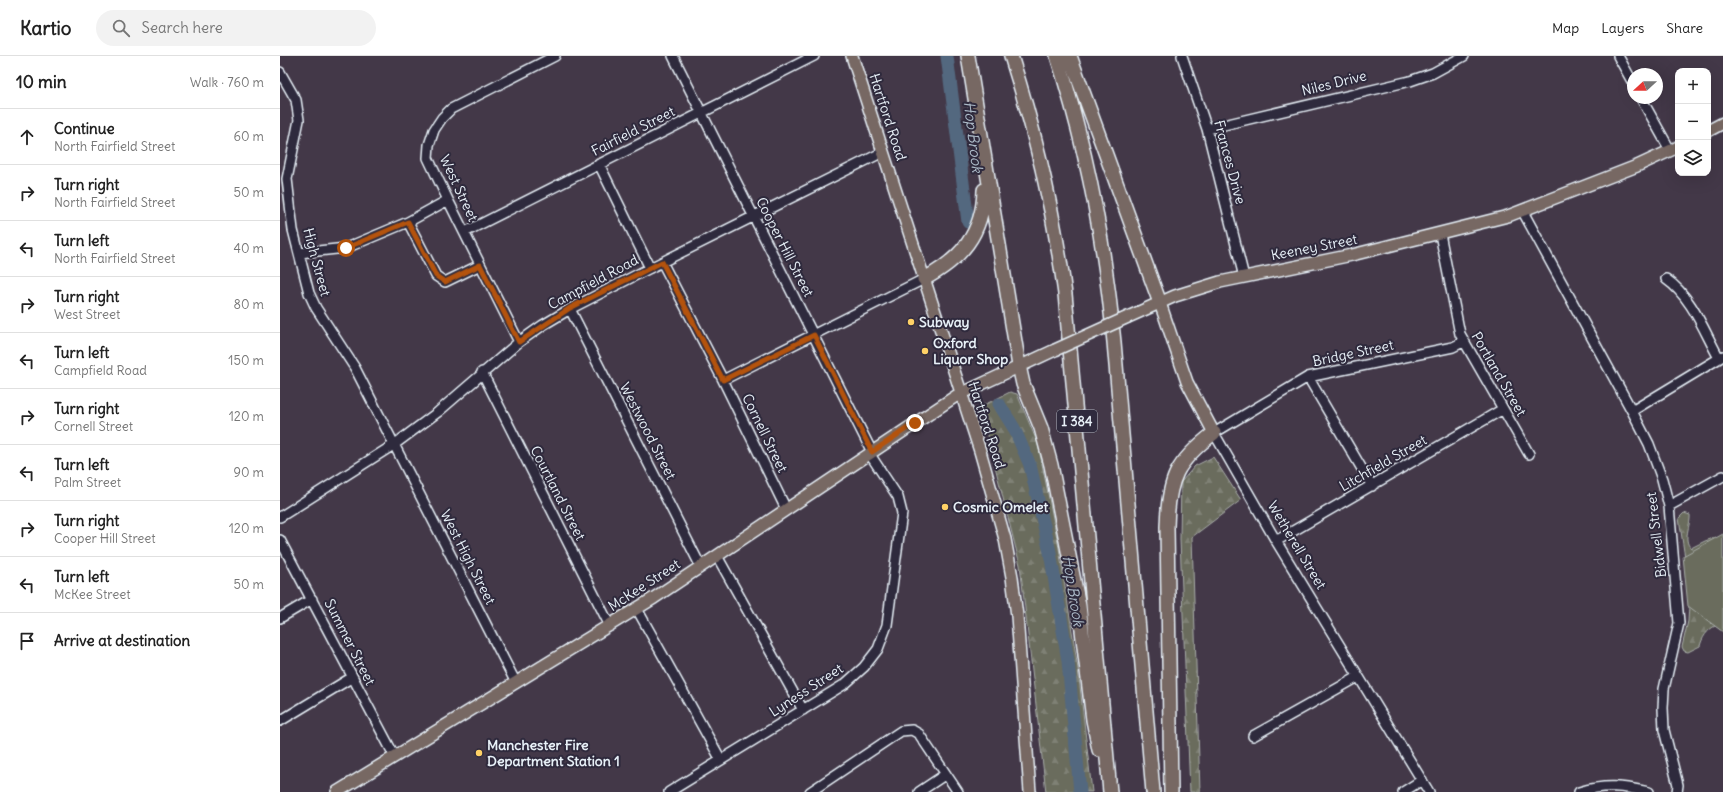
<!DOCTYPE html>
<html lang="en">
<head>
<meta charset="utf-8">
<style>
  :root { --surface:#fff; --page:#f2f2f2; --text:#222; --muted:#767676; --line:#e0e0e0 }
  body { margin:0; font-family:Delius,sans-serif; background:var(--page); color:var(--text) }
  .controls { position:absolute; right:12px; top:12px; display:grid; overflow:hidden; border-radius:8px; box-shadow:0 4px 16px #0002 }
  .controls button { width:36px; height:36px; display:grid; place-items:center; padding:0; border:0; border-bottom:1px solid var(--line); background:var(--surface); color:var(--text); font:20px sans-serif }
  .compass { position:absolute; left:1347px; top:12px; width:36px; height:36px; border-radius:50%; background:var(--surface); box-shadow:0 4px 16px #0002; rotate:249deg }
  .stop { position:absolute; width:12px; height:12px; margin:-9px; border:3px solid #b45309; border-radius:50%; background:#fff }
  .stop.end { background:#b45309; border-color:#fff; box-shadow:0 1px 4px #0008 }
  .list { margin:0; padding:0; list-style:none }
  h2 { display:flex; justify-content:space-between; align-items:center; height:52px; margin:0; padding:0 16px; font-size:17px }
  h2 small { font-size:13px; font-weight:400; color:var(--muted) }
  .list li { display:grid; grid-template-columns:26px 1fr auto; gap:12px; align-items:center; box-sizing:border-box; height:56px; padding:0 16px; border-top:1px solid var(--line) }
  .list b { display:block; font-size:15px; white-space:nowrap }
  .list p { margin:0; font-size:13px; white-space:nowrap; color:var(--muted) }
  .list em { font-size:13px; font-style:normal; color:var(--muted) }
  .icon { flex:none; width:22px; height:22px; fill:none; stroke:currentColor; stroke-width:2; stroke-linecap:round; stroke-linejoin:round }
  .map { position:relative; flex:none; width:1443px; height:736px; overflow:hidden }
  header { display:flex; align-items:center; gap:24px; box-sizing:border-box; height:56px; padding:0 20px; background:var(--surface); border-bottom:1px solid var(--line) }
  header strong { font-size:19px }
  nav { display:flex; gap:22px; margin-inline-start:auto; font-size:14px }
  .search { width:280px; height:36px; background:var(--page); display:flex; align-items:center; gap:10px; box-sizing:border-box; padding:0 14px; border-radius:22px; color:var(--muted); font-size:15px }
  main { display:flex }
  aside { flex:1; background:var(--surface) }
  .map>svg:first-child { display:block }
  .forest { fill:url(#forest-firs); stroke:#a9aeaa }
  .park { fill:#6a6c5d; stroke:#a9aeaa }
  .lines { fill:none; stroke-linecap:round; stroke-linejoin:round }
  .river { stroke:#53687f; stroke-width:13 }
  .minor-casing { stroke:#e8f1f8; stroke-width:12 }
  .major-casing { stroke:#e8f1f8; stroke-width:14 }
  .highway-casing { stroke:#e8f1f8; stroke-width:16 }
  .minor { stroke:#2f2a3d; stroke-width:9 }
  .major { stroke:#776864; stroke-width:11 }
  .highway { stroke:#776864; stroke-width:13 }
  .major-bridge-casing { stroke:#e8f1f8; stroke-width:14; stroke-linecap:butt }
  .major-bridge { stroke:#776864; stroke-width:11 }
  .route { stroke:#b45309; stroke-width:5 }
  .poi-dot { fill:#ffd166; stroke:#2f2a3d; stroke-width:1.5 }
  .labels { text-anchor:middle; stroke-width:4; stroke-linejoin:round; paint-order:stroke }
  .shield { fill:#2f2a3d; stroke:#b0b5c0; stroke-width:1 }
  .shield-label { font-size:13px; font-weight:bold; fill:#e8f1f8 }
  .street-label { font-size:14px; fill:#e8f1f8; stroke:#2f2a3d }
  .poi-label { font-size:14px; font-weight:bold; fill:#e8f1f8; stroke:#2f2a3d; text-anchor:start }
  .water-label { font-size:15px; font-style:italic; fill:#acbac8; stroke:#2f2a3d }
</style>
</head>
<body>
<header>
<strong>Kartio</strong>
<div class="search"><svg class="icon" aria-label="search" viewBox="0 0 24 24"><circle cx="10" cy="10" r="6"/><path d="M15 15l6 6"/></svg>Search here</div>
<nav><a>Map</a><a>Layers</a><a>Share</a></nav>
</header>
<main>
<aside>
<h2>10 min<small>Walk · 760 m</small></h2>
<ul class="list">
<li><svg class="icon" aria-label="ahead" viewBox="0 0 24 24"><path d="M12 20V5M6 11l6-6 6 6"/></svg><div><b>Continue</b><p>North Fairfield Street</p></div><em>60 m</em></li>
<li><svg class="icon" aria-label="right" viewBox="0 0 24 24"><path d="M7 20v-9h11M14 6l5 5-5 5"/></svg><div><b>Turn right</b><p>North Fairfield Street</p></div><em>50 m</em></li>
<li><svg class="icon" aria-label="left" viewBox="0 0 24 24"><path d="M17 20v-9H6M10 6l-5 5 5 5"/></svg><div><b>Turn left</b><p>North Fairfield Street</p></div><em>40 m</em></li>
<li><svg class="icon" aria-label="right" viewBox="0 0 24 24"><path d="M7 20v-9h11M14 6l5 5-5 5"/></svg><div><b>Turn right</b><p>West Street</p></div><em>80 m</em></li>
<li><svg class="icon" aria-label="left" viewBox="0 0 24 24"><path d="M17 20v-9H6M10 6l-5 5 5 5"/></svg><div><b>Turn left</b><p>Campfield Road</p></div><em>150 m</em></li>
<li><svg class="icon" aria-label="right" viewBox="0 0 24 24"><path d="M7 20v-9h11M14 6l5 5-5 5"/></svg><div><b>Turn right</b><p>Cornell Street</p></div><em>120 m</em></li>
<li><svg class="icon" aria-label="left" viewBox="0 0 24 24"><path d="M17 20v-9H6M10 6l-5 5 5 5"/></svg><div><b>Turn left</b><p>Palm Street</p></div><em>90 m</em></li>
<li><svg class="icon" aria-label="right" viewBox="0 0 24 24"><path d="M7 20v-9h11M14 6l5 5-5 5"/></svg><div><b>Turn right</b><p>Cooper Hill Street</p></div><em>120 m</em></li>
<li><svg class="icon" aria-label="left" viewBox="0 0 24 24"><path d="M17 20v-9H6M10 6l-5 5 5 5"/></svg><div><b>Turn left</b><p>McKee Street</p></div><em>50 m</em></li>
<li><svg class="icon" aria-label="arrive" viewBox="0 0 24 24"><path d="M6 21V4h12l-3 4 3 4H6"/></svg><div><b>Arrive at destination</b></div></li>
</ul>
</aside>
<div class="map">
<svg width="1443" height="736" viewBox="0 0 1443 736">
  <defs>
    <pattern id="forest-firs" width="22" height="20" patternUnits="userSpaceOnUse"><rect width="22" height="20" fill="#6a6c5d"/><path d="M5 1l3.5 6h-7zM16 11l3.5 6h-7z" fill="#7f8175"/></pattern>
  </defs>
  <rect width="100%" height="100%" fill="#433848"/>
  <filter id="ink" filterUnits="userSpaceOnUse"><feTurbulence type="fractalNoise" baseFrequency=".025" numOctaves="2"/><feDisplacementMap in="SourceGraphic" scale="8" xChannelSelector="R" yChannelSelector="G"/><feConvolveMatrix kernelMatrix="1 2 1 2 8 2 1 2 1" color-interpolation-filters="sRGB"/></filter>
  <g filter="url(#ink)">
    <!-- forest -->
    <path class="forest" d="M 730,336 L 737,338 L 758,388 L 779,492 L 798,613 L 812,736 L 766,736 L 740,509 L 700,351 Z
      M 933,401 L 961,444 L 912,481 L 920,736 L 910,736 L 900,483 L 901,426 L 915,410 Z
      M 1404,457 L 1410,459 C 1411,469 1402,484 1411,492 L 1425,485 L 1436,481 L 1443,574 L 1435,570 C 1427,574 1422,582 1420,590 L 1408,596 L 1404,595 L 1402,591 L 1408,565 L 1409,550 L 1408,522 L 1399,462 Z"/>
    <!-- park -->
    <path class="park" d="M 1443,478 L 1443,576 L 1408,550 L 1403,500 Z"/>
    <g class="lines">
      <!-- river -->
      <path class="river" d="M 667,0 L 688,166
        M 719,348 L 734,372 L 750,409 L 770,496 L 788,605 L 800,736"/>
      <!-- minor casing -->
      <g class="minor-casing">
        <path id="minor" d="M 393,0 L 592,396
          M 902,0 L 927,73 L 964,221
          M 1338,0 L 1353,27
          M 0,16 L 16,44 L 19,64 L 7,123 L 13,174 L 29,237 L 36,252 L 75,312 L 236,627
          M 1361,42 L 1390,94
          M 927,73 L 1130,25 L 1153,17 L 1184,0
          M 319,108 L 370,212
          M 1242,154 L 1352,355 L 1369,388 L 1382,423 L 1389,450 L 1399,567 L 1384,633 L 1383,652 L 1384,674 L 1398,729 L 1397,736
          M 128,166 L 156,220 L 165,226 L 200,209
          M 185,176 L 534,0
          M 1160,178 L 1180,278 L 1249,398
          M 19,197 L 66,192 L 128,166 L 168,144
          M 382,206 L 443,324 L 506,453
          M 1386,223 C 1412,241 1424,275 1439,302
          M 290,253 L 421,511
          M 239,286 L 168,144 L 148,102 L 149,89 L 154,74 L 162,62 L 171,53 L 275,0
          M 202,316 L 330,570
          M 1028,321 L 1092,430
          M 443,324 L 644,223
          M 1352,355 L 1443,300
          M 1389,450 L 1443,420
          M 0,461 L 115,388 L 158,356 L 239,286 L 263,269 L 290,253 L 370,212 L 603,96
          M 0,484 L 115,701
          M 996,485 L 1223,353
          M 437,500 L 523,654
          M 357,553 L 441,704
          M 0,562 L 32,543
          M 0,665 L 71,622
          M 973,680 L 1078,621
          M 389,736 L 565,628 L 584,611 L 598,593 L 607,569 L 622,457 L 618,441 L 589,397
          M 530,736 L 621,675 L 632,674 L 639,678 L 678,736
          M 639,736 L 666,718
          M 1123,736 L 1142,724
          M 1149,736 L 996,485 L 934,377 L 1028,321 L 1173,291 L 1183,286
          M 1299,736 C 1325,728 1343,730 1369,736"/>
      </g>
      <!-- major casing -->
      <g class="major-casing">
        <path id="major" d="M 572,0 L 700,395 L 725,483 L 732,521 L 737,560 L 750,736
          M 1428,75 L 1443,67
          M 880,247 L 907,326 L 934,377
          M 848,261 L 895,240 L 940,226 L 1072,199 L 1228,160 L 1357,110 L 1398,91
          M 57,736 L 374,542 L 676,340 L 775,294"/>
      </g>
      <!-- highway casing -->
      <g class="highway-casing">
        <path id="highway" d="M 688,0 L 739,310 L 743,328 L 761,372 L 771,409 L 799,550 L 813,664 L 819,694
          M 731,0 C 756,78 774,157 785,238 L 830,736
          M 777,0 C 807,93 825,189 834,286 L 873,736
          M 790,0 L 880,247
          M 644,223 C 681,203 703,178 704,134
          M 891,736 L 887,471 C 888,423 896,406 934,377"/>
      </g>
      <!-- minor -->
      <use href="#minor" class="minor"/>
      <!-- major -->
      <use href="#major" class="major"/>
      <!-- highway -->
      <use href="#highway" class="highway"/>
      <!-- major-bridge casing -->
      <g class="major-bridge-casing">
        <path id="major-bridge" d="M 775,294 L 848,261"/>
      </g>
      <!-- major-bridge -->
      <use href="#major-bridge" class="major-bridge"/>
    </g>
  </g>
  <g class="lines" filter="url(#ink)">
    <!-- route -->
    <path class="route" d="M 66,192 L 128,166 L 156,220 L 165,226 L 200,209 L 239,286 L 290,252 L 382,206 L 443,324 L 534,279 L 592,396 L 635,367"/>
  </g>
  <!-- markers -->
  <g class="poi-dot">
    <circle cx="631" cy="266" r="4"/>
    <circle cx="645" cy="295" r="4"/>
    <circle cx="665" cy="451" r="4"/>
    <circle cx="199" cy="697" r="4"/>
  </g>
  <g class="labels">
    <!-- shield labels -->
    <rect class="shield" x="777" y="354" width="40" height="22" rx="3"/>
    <g class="shield-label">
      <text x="797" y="370">I 384</text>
    </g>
    <!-- street labels -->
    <g class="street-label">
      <text transform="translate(1054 27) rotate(-14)" y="5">Niles Drive</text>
      <text transform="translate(608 61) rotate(72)" y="5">Hartford Road</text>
      <text transform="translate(353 75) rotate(-27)" y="5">Fairfield Street</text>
      <text transform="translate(950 106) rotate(75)" y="5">Frances Drive</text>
      <text transform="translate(179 132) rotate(65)" y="5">West Street</text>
      <text transform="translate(505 191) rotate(63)" y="5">Cooper Hill Street</text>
      <text transform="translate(1034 191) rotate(-11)" y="5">Keeney Street</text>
      <text transform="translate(37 206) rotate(75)" y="5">High Street</text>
      <text transform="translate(313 226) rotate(-28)" y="5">Campfield Road</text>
      <text transform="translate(1073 297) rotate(-12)" y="5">Bridge Street</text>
      <text transform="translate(1219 318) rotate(60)" y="5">Portland Street</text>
      <text transform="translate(707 369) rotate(72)" y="5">Hartford Road</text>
      <text transform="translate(368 375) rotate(63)" y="5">Westwood Street</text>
      <text transform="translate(485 377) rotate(64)" y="5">Cornell Street</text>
      <text transform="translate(1103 407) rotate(-30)" y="5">Litchfield Street</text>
      <text transform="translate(278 437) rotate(63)" y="5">Courtland Street</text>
      <text transform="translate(1376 479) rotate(-97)" y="5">Bidwell Street</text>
      <text transform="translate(1017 489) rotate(59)" y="5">Wetherell Street</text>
      <text transform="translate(188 501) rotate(63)" y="5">West High Street</text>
      <text transform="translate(364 529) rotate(-33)" y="5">McKee Street</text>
      <text transform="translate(70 586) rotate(63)" y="5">Summer Street</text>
      <text transform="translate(526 634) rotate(-33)" y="5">Lyness Street</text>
    </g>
    <!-- poi labels -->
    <g class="poi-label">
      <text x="639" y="271">Subway</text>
      <text x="653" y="292">Oxford<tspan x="653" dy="16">Liquor Shop</tspan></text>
      <text x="673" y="456">Cosmic Omelet</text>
      <text x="207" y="694">Manchester Fire<tspan x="207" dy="16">Department Station 1</tspan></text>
    </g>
    <!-- water labels -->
    <g class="water-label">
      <text transform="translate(693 81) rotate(83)" y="5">Hop Brook</text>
      <text transform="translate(793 535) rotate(81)" y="5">Hop Brook</text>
    </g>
  </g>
</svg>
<div class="controls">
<button>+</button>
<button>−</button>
<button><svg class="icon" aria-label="layers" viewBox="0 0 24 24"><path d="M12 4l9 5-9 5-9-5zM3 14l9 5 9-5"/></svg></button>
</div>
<svg class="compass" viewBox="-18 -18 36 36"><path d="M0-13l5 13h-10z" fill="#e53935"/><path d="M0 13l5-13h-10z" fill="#767676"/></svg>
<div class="stop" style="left:66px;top:192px"></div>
<div class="stop end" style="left:635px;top:367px"></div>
</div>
</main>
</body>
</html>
